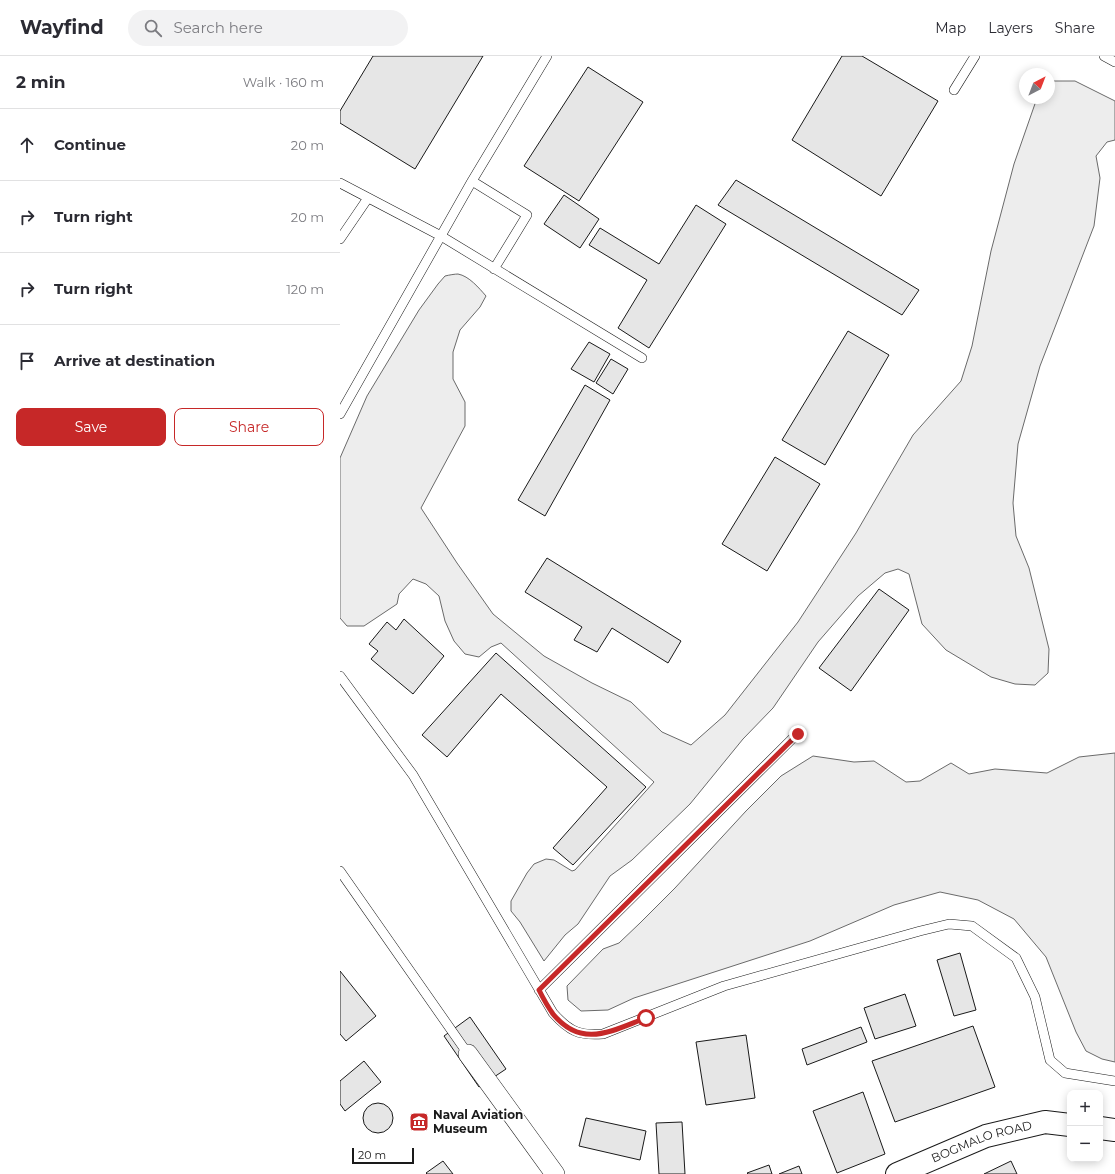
<!DOCTYPE html>
<html lang="en">
<head>
<meta charset="utf-8">
<style>
  :root { --surface:#fff; --page:#f2f2f3; --text:#2b2b33; --muted:#7c7c81; --line:#e1e1e2; --accent:#c62828 }
  body { margin:0; font-family:Montserrat,sans-serif; background:var(--page); color:var(--text) }
  .controls { position:absolute; right:12px; bottom:12px; display:grid; overflow:hidden; border-radius:8px; box-shadow:0 2px 10px #0003 }
  .controls button { width:36px; height:36px; display:grid; place-items:center; padding:0; border:0; border-bottom:1px solid var(--line); background:var(--surface); color:var(--text); font:20px sans-serif }
  .compass { position:absolute; left:679px; top:12px; width:36px; height:36px; border-radius:50%; background:var(--surface); box-shadow:0 2px 10px #0003; rotate:42deg }
  .scale { position:absolute; left:12px; bottom:10px; width:62px; box-sizing:border-box; padding-left:4px; border:2px solid #1a1a1a; border-top:0; font-size:11px; line-height:14px; white-space:nowrap; color:#1a1a1a; -webkit-text-stroke:3px #fff; paint-order:stroke }
  .stop { position:absolute; width:12px; height:12px; margin:-9px; border:3px solid #c62828; border-radius:50%; background:#fff }
  .stop.end { background:#c62828; border-color:#fff; box-shadow:0 1px 4px #0008 }
  .list { margin:0; padding:0; list-style:none }
  h2 { display:flex; justify-content:space-between; align-items:center; height:52px; margin:0; padding:0 16px; font-size:17px }
  h2 small { font-size:13px; font-weight:400; color:var(--muted) }
  .list li { display:grid; grid-template-columns:26px 1fr auto; gap:12px; align-items:center; box-sizing:border-box; height:72px; padding:0 16px; border-top:1px solid var(--line) }
  .list b { display:block; font-size:15px; white-space:nowrap }
  .list em { font-size:13px; font-style:normal; color:var(--muted) }
  .actions { display:flex; gap:8px; padding:12px 16px }
  .actions a { flex:1; padding:9px 0; border:1px solid var(--accent); border-radius:8px; text-align:center; font-size:14px; color:var(--accent) }
  .actions .main { background:var(--accent); color:#fff }
  .icon { flex:none; width:22px; height:22px; fill:none; stroke:currentColor; stroke-width:2; stroke-linecap:round; stroke-linejoin:round }
  .map { position:relative; flex:none; width:775px; height:1118px; overflow:hidden }
  header { display:flex; align-items:center; gap:24px; box-sizing:border-box; height:56px; padding:0 20px; background:var(--surface); border-bottom:1px solid var(--line) }
  header strong { font-size:19px }
  nav { display:flex; gap:22px; margin-inline-start:auto; font-size:14px }
  .search { width:280px; height:36px; background:var(--page); display:flex; align-items:center; gap:10px; box-sizing:border-box; padding:0 14px; border-radius:22px; color:var(--muted); font-size:15px }
  main { display:flex }
  aside { flex:1; background:var(--surface) }
  .map>svg:first-child { display:block }
  .green { fill:#ededed; stroke:#6a6a6a }
  .building { fill:#e6e6e6; stroke:#1a1a1a }
  .lines { fill:none; stroke-linecap:round; stroke-linejoin:round }
  .lane-casing { stroke:#1a1a1a; stroke-width:10 }
  .street-casing { stroke:#1a1a1a; stroke-width:20 }
  .secondary-casing { stroke:#1a1a1a; stroke-width:24 }
  .lane { stroke:#fff; stroke-width:9 }
  .street { stroke:#fff; stroke-width:19 }
  .secondary { stroke:#fff; stroke-width:22 }
  .route { stroke:#c62828; stroke-width:5 }
  .labels { text-anchor:middle; stroke-width:3; stroke-linejoin:round; paint-order:stroke }
  .poi-label { font-size:12px; font-weight:bold; fill:#1a1a1a; stroke:#fff; text-anchor:start }
  .street-label { font-size:12px; fill:#1a1a1a; stroke:#fff }
</style>
</head>
<body>
<header>
<strong>Wayfind</strong>
<div class="search"><svg class="icon" aria-label="search" viewBox="0 0 24 24"><circle cx="10" cy="10" r="6"/><path d="M15 15l6 6"/></svg>Search here</div>
<nav><a>Map</a><a>Layers</a><a>Share</a></nav>
</header>
<main>
<aside>
<h2>2 min<small>Walk · 160 m</small></h2>
<ul class="list">
<li><svg class="icon" aria-label="ahead" viewBox="0 0 24 24"><path d="M12 20V5M6 11l6-6 6 6"/></svg><div><b>Continue</b></div><em>20 m</em></li>
<li><svg class="icon" aria-label="right" viewBox="0 0 24 24"><path d="M7 20v-9h11M14 6l5 5-5 5"/></svg><div><b>Turn right</b></div><em>20 m</em></li>
<li><svg class="icon" aria-label="right" viewBox="0 0 24 24"><path d="M7 20v-9h11M14 6l5 5-5 5"/></svg><div><b>Turn right</b></div><em>120 m</em></li>
<li><svg class="icon" aria-label="arrive" viewBox="0 0 24 24"><path d="M6 21V4h12l-3 4 3 4H6"/></svg><div><b>Arrive at destination</b></div></li>
</ul>
<div class="actions"><a class="main">Save</a><a>Share</a></div>
</aside>
<div class="map">
<svg width="775" height="1118" viewBox="0 0 775 1118">
  <rect width="100%" height="100%" fill="#fff"/>
  <!-- green -->
  <path class="green" d="M 709,25 L 735,25 L 775,45 L 775,84 L 767,86 L 756,100 L 760,122 L 754,170 L 700,310 L 678,388 L 673,447 L 676,480 L 689,512 L 709,593 L 708,617 L 695,629 L 675,628 L 651,621 L 606,594 L 582,568 L 569,518 L 558,513 L 545,517 L 518,540 L 478,586 L 433,652 L 403,683 L 350,748 L 292,804 L 270,820 L 238,868 L 225,879 L 204,905 L 180,866 L 171,855 L 171,845 L 187,817 L 194,808 L 206,803 L 214,804 L 232,815 L 235,814 L 314,726 L 161,587 L 151,591 L 139,601 L 125,598 L 114,585 L 105,565 L 99,540 L 86,528 L 73,523 L 59,538 L 57,548 L 24,570 L 7,570 L 0,562 L 0,402 L 27,340 L 79,254 L 98,228 L 105,220 C 109,219 115,218 118,218 C 129,220 139,232 146,240 L 140,251 L 120,274 L 113,296 L 113,323 L 125,346 L 125,370 L 81,452 L 117,507 L 153,558 L 204,600 L 252,627 L 291,646 L 322,676 L 351,689 L 385,659 L 458,566 L 516,477 L 573,379 L 621,325 L 632,290 L 651,195 L 674,108 L 697,42 L 709,42 Z
    M 775,697 L 775,1006 L 762,1003 L 746,995 L 736,976 L 706,901 L 674,863 L 638,844 L 600,836 L 554,849 L 470,885 L 294,942 L 268,954 L 241,955 L 228,944 L 227,930 L 263,893 L 279,887 L 300,867 L 335,832 L 406,755 L 441,720 L 473,700 L 514,706 L 534,705 L 566,726 L 580,725 L 611,707 L 629,718 L 655,713 L 707,717 L 739,701 Z"/>
  <!-- building -->
  <path class="building" d="M 33,0 L 143,0 L 75,113 L 0,67 L 0,55 Z
    M 502,0 L 522,0 L 598,45 L 541,140 L 452,84 Z
    M 248,11 L 303,46 L 239,145 L 184,110 Z
    M 396,124 L 579,234 L 562,259 L 378,149 Z
    M 224,139 L 259,163 L 240,192 L 204,168 Z
    M 356,149 L 386,168 L 309,292 L 278,272 L 307,224 L 249,189 L 260,172 L 319,208 Z
    M 508,275 L 549,299 L 485,409 L 442,384 Z
    M 249,286 L 270,298 L 254,326 L 231,313 Z
    M 271,303 L 288,313 L 273,338 L 256,327 Z
    M 245,329 L 270,344 L 205,460 L 178,444 Z
    M 435,401 L 480,428 L 427,515 L 382,488 Z
    M 207,502 L 341,585 L 328,607 L 272,572 L 257,596 L 234,584 L 242,571 L 185,536 Z
    M 539,533 L 569,554 L 511,635 L 479,612 Z
    M 64,563 L 104,600 L 73,638 L 31,603 L 38,595 L 29,588 L 47,566 L 56,574 Z
    M 156,597 L 306,731 L 233,809 L 213,792 L 267,731 L 161,638 L 107,701 L 82,679 Z
    M 620,897 L 636,954 L 614,960 L 597,904 Z
    M 0,915 L 36,960 L 6,985 L 0,978 Z
    M 565,938 L 576,970 L 535,983 L 524,952 Z
    M 130,961 L 166,1013 L 139,1031 L 104,980 Z
    M 633,970 L 655,1031 L 555,1066 L 532,1005 Z
    M 521,971 L 527,986 L 467,1009 L 462,993 Z
    M 406,979 L 415,1042 L 366,1049 L 356,986 Z
    M 24,1005 L 41,1026 L 5,1055 L 0,1048 L 0,1025 Z
    M 523,1036 L 545,1098 L 497,1117 L 473,1055 Z
    M23 1062a15 15 0 1 1 30 0a15 15 0 1 1-30 0Z
    M 246,1062 L 306,1075 L 300,1104 L 239,1090 Z
    M 342,1066 L 345,1118 L 319,1118 L 316,1067 Z
    M 103,1105 L 113,1118 L 87,1118 L 86,1117 Z
    M 671,1105 L 677,1118 L 644,1118 Z
    M 429,1109 L 432,1118 L 408,1118 L 407,1117 Z
    M 459,1110 L 462,1118 L 439,1118 Z"/>
  <g class="lines">
    <!-- lane casing -->
    <g class="lane-casing">
      <path id="lane" d="M 764,0 L 775,6
        M 614,34 L 635,0
        M 132,125 L 187,159 L 154,213
        M 0,127 L 101,180 L 302,302
        M 0,183 L 28,142
        M 0,358 L 132,125 L 207,0
        M 0,620 L 73,719 L 213,957 C 229,975 239,980 263,978 L 384,930 L 580,875 L 609,868 L 632,870 L 676,902 L 695,941 L 710,1004 L 725,1017 L 775,1025
        M 0,815 L 128,998
        M 199,934 L 457,678"/>
    </g>
    <!-- street casing -->
    <g class="street-casing">
      <path id="street" d="M 128,998 L 215,1118"/>
    </g>
    <!-- secondary casing -->
    <g class="secondary-casing">
      <g id="secondary">
        <path d="M 760,1072 L 775,1074"/>
        <path id="s1" d="M 557,1118 L 646,1080 L 705,1066 L 730,1069"/>
      </g>
    </g>
    <!-- lane -->
    <use href="#lane" class="lane"/>
    <!-- street -->
    <use href="#street" class="street"/>
    <!-- secondary -->
    <use href="#secondary" class="secondary"/>
  </g>
  <g class="lines">
    <!-- route -->
    <path class="route" d="M 306,962 C 271,975 242,993 213,958 C 208,951 203,942 199,934 L 458,678"/>
  </g>
  <!-- icons -->
  <defs>
    <g id="museum-square" transform="scale(1)"><rect x="-9" y="-9" width="18" height="18" rx="4" fill="#c62828" stroke="#fff"/><path d="M0-6L6-3V-2H-6V-3ZM-5-1h2V3h-2ZM-1-1h2V3h-2ZM3-1h2V3H3ZM-6 4H6V6H-6Z" fill="#fff"/></g>
  </defs>
  <g fill-rule="evenodd">
    <use href="#museum-square" x="79" y="1066"/>
  </g>
  <g class="labels">
    <!-- poi labels -->
    <g class="poi-label">
      <text x="93" y="1063">Naval Aviation<tspan x="93" dy="14">Museum</tspan></text>
    </g>
    <!-- street labels -->
    <g class="street-label">
      <text dy="4" stroke="none"><textPath href="#s1" startOffset="91">BOGMALO ROAD</textPath></text>
    </g>
  </g>
</svg>
<div class="controls">
<button>+</button>
<button>−</button>
</div>
<svg class="compass" viewBox="-18 -18 36 36"><path d="M0-13l5 13h-10z" fill="#e53935"/><path d="M0 13l5-13h-10z" fill="#7c7c81"/></svg>
<div class="scale">20 m</div>
<div class="stop" style="left:306px;top:962px"></div>
<div class="stop end" style="left:458px;top:678px"></div>
</div>
</main>
</body>
</html>
